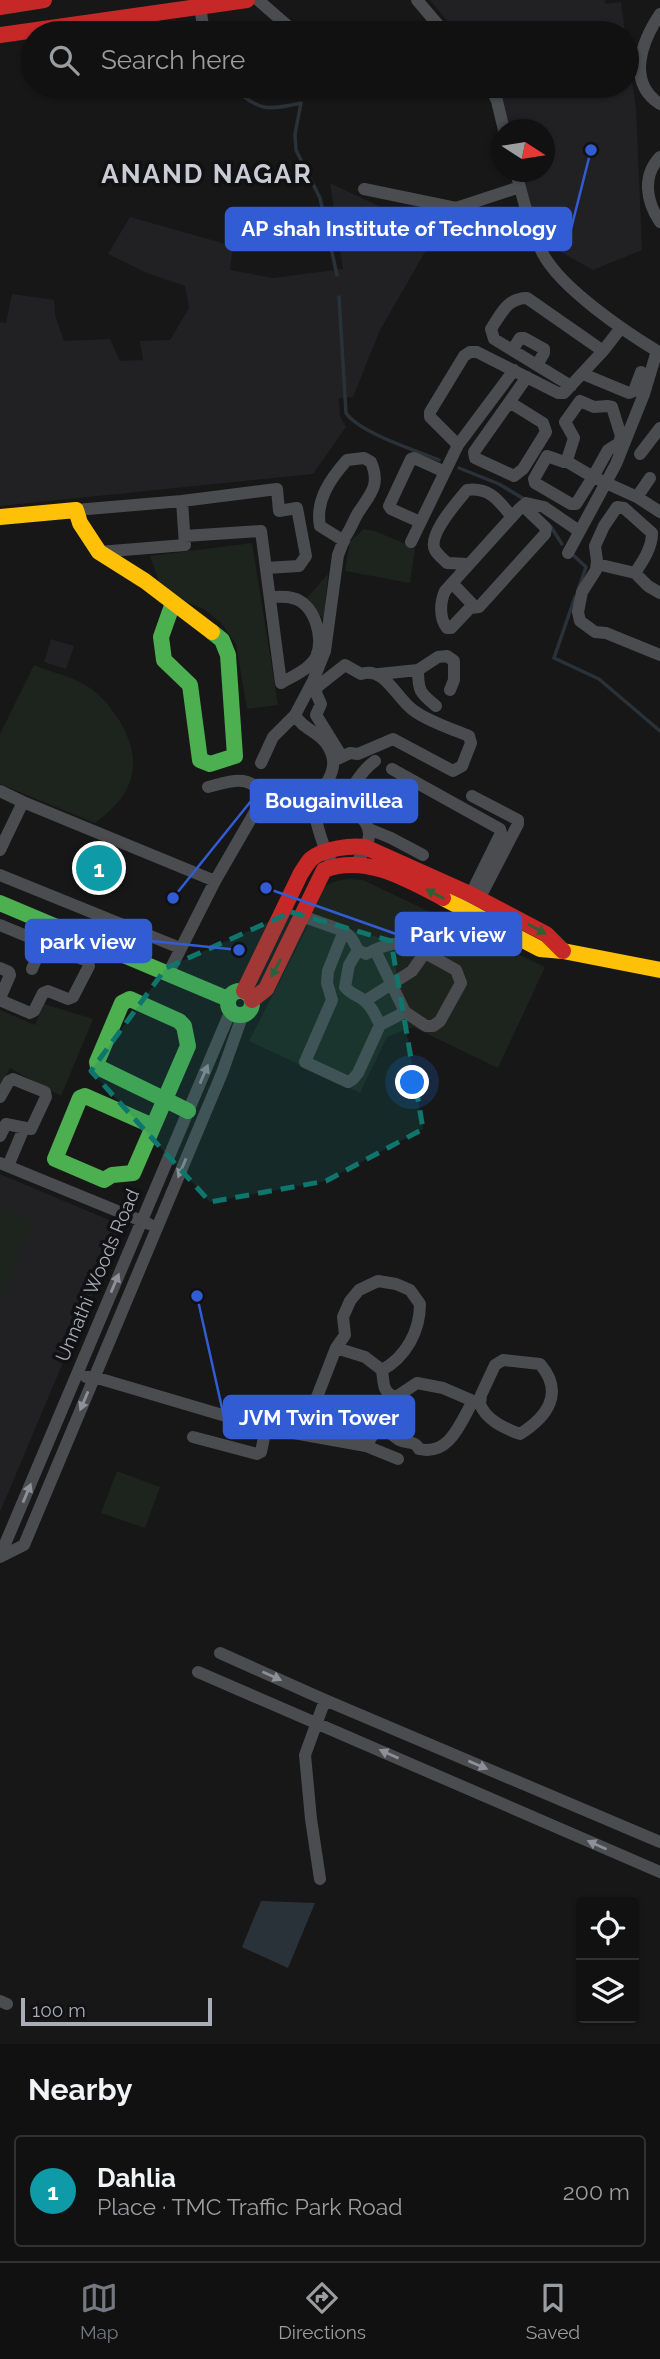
<!DOCTYPE html>
<html lang="en">
<head>
<meta charset="utf-8">
<style>
  :root { --surface:#111; --page:#1a1a1a; --text:#f1f3f6; --muted:#9c9d9f; --line:#303131; --accent:#757880 }
  body { margin:0; font-family:Raleway,sans-serif; background:var(--page); color:var(--text) }
  .controls { position:absolute; right:21px; bottom:21px; display:grid; overflow:hidden; border-radius:7px; box-shadow:0 2px 5px #0004 }
  .controls button { width:63px; height:63px; display:grid; place-items:center; padding:0; border:0; border-bottom:2px solid var(--line); background:var(--surface); color:var(--text); font:35px sans-serif }
  .compass { position:absolute; left:492px; top:119px; width:63px; height:63px; border-radius:50%; background:var(--surface); box-shadow:0 2px 5px #0004; rotate:102deg }
  .scale { position:absolute; left:21px; bottom:18px; width:191px; box-sizing:border-box; padding-left:7px; border:4px solid #a8adb8; border-top:0; font-size:19px; line-height:24px; white-space:nowrap; color:#a8adb8; -webkit-text-stroke:5px #111113; paint-order:stroke }
  .you { position:absolute; left:413px; top:1083px; width:24px; height:24px; margin:-18px; border:5px solid #fff; border-radius:50%; background:#1a73e8; box-shadow:0 0 0 10px #1a73e833 }
  .badge { display:grid; place-items:center; width:46px; height:46px; border-radius:50%; background:var(--accent); color:#fff; font-size:23px; font-weight:700 }
  .pin { position:absolute; translate:-50% -50%; border:4px solid #fff; box-shadow:0 2px 7px #0006 }
  .list { margin:0; padding:0; list-style:none }
  h2 { display:flex; justify-content:space-between; align-items:center; height:91px; margin:0; padding:0 28px; font-size:30px }
  h2 small { font-size:23px; font-weight:400; color:var(--muted) }
  .list li { display:grid; grid-template-columns:46px 1fr auto; gap:21px; align-items:center; box-sizing:border-box; height:112px; margin:0 14px 14px; padding:0 14px; border:2px solid var(--line); border-radius:7px }
  .list b { display:block; font-size:26px; white-space:nowrap }
  .list p { margin:0; font-size:23px; white-space:nowrap; color:var(--muted) }
  .list em { font-size:23px; font-style:normal; color:var(--muted) }
  .icon { flex:none; width:38px; height:38px; fill:none; stroke:currentColor; stroke-width:2; stroke-linecap:round; stroke-linejoin:round }
  .map { position:relative; flex:none; width:660px; height:2044px; overflow:hidden }
  .search { position:absolute; background:var(--surface); box-shadow:0 2px 5px #0004; left:21px; right:21px; top:21px; height:77px; display:flex; align-items:center; gap:18px; box-sizing:border-box; padding:0 24px; border-radius:38px; color:var(--muted); font-size:26px }
  .sheet { height:217px; background:var(--surface) }
  nav { display:flex; justify-content:space-around; align-items:center; box-sizing:border-box; height:98px; border-top:2px solid var(--line); background:var(--surface); font-size:19px; color:var(--muted) }
  nav a { display:grid; justify-items:center; gap:4px }
  nav .on { color:var(--accent) }
  .map>svg:first-child { display:block }
  .built { fill:#212123 }
  .green { fill:#1d241e }
  .water { fill:#2a3239 }
  .lines { fill:none; stroke-linecap:round; stroke-linejoin:round }
  .stream { stroke:#2a3239; stroke-width:3.5 }
  .street { stroke:#4b4c50; stroke-width:12 }
  .fast { stroke:#4caf50; stroke-width:16 }
  .slow { stroke:#ffc107; stroke-width:16 }
  .jam { stroke:#c62828; stroke-width:16 }
  .oneway { fill:#2e6032 }
  .oneway2 { fill:#8c9099 }
  .marked { fill:#0f766e; fill-opacity:0.2; stroke:#0f766e; stroke-width:5; stroke-dasharray:14 9; stroke-linejoin:round }
  .labels { text-anchor:middle; stroke-width:7; stroke-linejoin:round; paint-order:stroke }
  .street-label { font-size:19px; fill:#a8adb8; stroke:#111113 }
  .district-label { font-size:26px; font-weight:bold; letter-spacing:2px; fill:#c9ccd4; stroke:#111113 }
  .leader { fill:none; stroke:#325cd3; stroke-width:2.5 }
  .callout-dot { fill:#325cd3; stroke:#111113; stroke-width:2.5 }
  .callout { fill:#325cd3; stroke:#325cd3; stroke-width:2.5 }
  .callout-label { font-size:21px; text-anchor:middle; font-weight:bold; fill:#fff }
</style>
</head>
<body>
<div class="map">
<svg width="660" height="2044" viewBox="0 0 660 2044">
  <rect width="100%" height="100%" fill="#171717"/>
  <!-- built -->
  <path class="built" d="M 430,0 L 604,0 L 606,4 L 621,2 L 625,33 L 457,33 Z
    M 627,43 L 636,109 L 642,250 L 593,270 L 543,242 L 534,225 L 520,172 L 544,172 L 544,130 L 509,129 L 495,86 L 627,86 Z
    M 330,183 L 436,233 L 380,330 L 353,397 L 339,398 L 340,416 L 346,427 L 313,474 L 0,506 L 0,322 L 6,323 L 12,294 L 54,300 L 55,315 L 64,341 L 110,339 L 120,361 L 143,360 L 140,341 L 170,340 L 189,308 L 185,286 L 147,273 L 108,254 L 130,217 L 233,246 L 230,270 L 273,278 L 343,269 Z
    M 51,639 L 74,646 L 66,669 L 44,662 Z
    M 0,1174 L 121,1225 L 0,1512 Z"/>
  <!-- green -->
  <path class="green" d="M 364,529 L 375,531 L 415,548 L 410,583 L 345,571 L 350,541 Z
    M 252,543 L 278,705 L 247,709 L 236,644 L 221,623 L 204,609 L 174,597 L 161,587 L 150,556 Z
    M 328,574 L 324,619 L 305,600 Z
    M 34,665 C 50,672 70,676 85,685 C 99,692 110,707 119,720 C 145,763 134,795 95,823 L 0,784 L 0,734 Z
    M 349,879 L 363,880 L 545,967 L 498,1068 L 413,1027 L 387,1037 L 360,1093 L 249,1041 L 307,928 L 303,904 C 318,890 328,881 349,879 Z
    M 44,1004 L 93,1019 L 61,1096 L 10,1068 L 0,1088 L 0,1010 L 35,1025 Z
    M 0,1208 L 33,1221 L 0,1305 Z
    M 117,1471 L 160,1487 L 145,1528 L 101,1513 Z"/>
  <!-- water -->
  <path class="water" d="M 261,1901 L 315,1903 L 288,1968 L 242,1947 Z"/>
  <g class="lines">
    <!-- stream -->
    <path class="stream" d="M 155,26 L 156,33
      M 229,86 C 261,109 261,112 301,103 L 295,134 L 296,150 L 320,198 L 337,275
      M 339,297 L 346,413 C 360,433 415,450 439,460
      M 459,468 L 499,484 L 524,499
      M 551,527 L 562,544
      M 572,554 L 586,567 L 579,587
      M 575,597 L 554,658 L 599,679 L 660,731"/>
    <!-- street -->
    <path class="street" d="M 258,0 L 289,27 L 290,33
      M 417,0 L 445,33
      M 200,6 L 204,33
      M 660,14 C 642,41 626,82 660,104
      M 252,86 L 265,91 L 289,91 L 294,86
      M 490,86 L 497,101 L 504,130
      M 660,157 C 642,176 646,201 660,222
      M 516,172 C 523,199 530,228 543,254 C 561,288 624,331 657,351
      M 364,189 L 456,208 L 520,187
      M 513,349 L 520,338 L 524,338 L 544,349 L 544,353 L 537,365
      M 514,370 L 458,445 L 430,417 L 430,412 L 464,356 L 470,352 L 477,352 L 558,393 L 564,393 L 603,351 L 620,329
      M 583,374 L 629,393 L 634,391 L 641,372
      M 571,386 L 494,339 L 491,329 C 501,314 507,298 527,298 L 603,351
      M 511,403 L 543,423 L 546,432 L 523,469 L 514,476 L 475,458 L 474,452 L 527,377
      M 640,454 L 660,428
      M 566,461 L 593,477 L 608,450 L 619,443 L 621,436 L 612,407 L 607,406 L 594,407 L 580,401 L 565,422 L 574,438 L 567,460 L 564,462 L 547,456 L 534,479 L 535,483 L 571,504 L 576,504 L 593,477 L 637,497 L 660,512
      M 637,497 L 650,478
      M 182,501 L 277,489 L 279,511 L 297,508 L 306,556 L 299,566 L 266,568
      M 523,506 L 546,528 L 545,534 L 479,607 L 470,608 L 451,628 L 447,628 C 439,618 440,602 445,591 L 520,508 L 526,503 L 544,507 L 579,531
      M 76,510 L 182,501 L 185,545 L 99,552
      M 420,522 L 391,509 L 389,506 L 411,459 L 414,458 L 445,472
      M 185,536 L 261,531 L 281,683 C 293,676 310,669 316,657 C 325,638 314,602 292,598 C 285,596 277,597 270,597
      M 411,542 L 458,445
      M 568,553 L 616,464 L 644,394 L 657,351 L 660,352
      M 469,564 L 447,563 C 443,559 437,554 435,550 C 427,535 458,501 467,490 C 490,487 499,501 512,517
      M 597,564 L 635,573
      M 452,583 L 475,607
      M 660,593 L 648,586 L 635,573 C 643,561 652,548 652,533 L 624,508 L 617,507 L 604,526 L 595,546 L 597,561 L 596,570 L 582,592 L 578,612 L 580,621 L 595,632 L 606,633 L 660,655
      M 418,670 C 418,691 420,693 436,706
      M 379,674 L 418,670 L 438,657 L 447,656 L 454,661 L 454,680 L 450,690
      M 333,761 L 350,753 L 358,754 L 393,739 L 453,771 L 462,766 L 471,743 L 469,736 C 452,729 427,721 413,710 C 396,698 385,666 361,674 L 345,665 L 317,687 L 316,693 L 321,704 L 316,715 L 342,757
      M 261,763 L 273,737 L 295,715
      M 392,769 L 500,829 L 501,833 L 468,900
      M 0,791 L 23,802 L 0,850
      M 472,796 L 518,820 L 518,824 L 476,905
      M 23,802 L 215,881
      M 369,829 L 391,838 L 423,855
      M 330,859 C 325,852 315,821 315,812 C 315,792 339,776 332,755 C 324,731 304,732 295,715 L 313,681 L 325,651 L 338,555 L 345,537 C 351,529 353,521 358,513 C 370,494 381,486 371,462 L 364,458 L 347,460 C 331,478 315,500 320,526 L 344,541
      M 356,864 C 361,855 370,844 369,833 C 367,817 356,816 349,808 C 341,796 366,767 375,761
      M 0,875 L 180,948
      M 302,916 L 344,931 L 328,971 L 327,983 L 332,1000 L 305,1062 L 348,1082 L 353,1079 L 358,1073 L 380,1025 C 375,1014 370,1003 359,997 C 353,994 349,992 345,987 L 349,965 L 358,950 L 352,939 L 344,931
      M 0,925 L 87,961 L 89,966 L 73,997 L 68,999 L 48,991 L 43,993 L 34,1011 L 30,1013 L 2,1001 L 0,998 L 10,975 L 9,972 L 0,968
      M 358,950 L 366,954 C 374,950 384,945 393,944 C 410,942 441,962 456,970 L 461,983 L 440,1021 L 433,1026 L 426,1026 L 405,1012 L 375,950
      M 32,969 L 43,943
      M 168,974 L 215,881 L 256,810 L 258,790 C 247,774 225,783 208,787
      M 365,1001 L 412,971 L 424,954
      M 380,1025 L 405,1012
      M 0,1097 L 9,1081 L 13,1079 L 45,1092 L 46,1097 L 31,1129 L 6,1124 L 0,1136
      M 0,1163 L 149,1224
      M 8,1166 L 24,1128
      M 336,1348 L 365,1357 L 382,1370
      M 86,1377 L 94,1377 L 266,1428 L 366,1446 L 398,1459
      M 312,1411 L 354,1419 L 371,1419 L 399,1440 C 407,1444 415,1440 419,1449 C 450,1456 460,1423 473,1401
      M 303,1433 L 336,1348 L 345,1335 L 343,1317 L 350,1301 L 359,1290 L 378,1281 L 396,1284 L 410,1290 L 420,1304 C 420,1331 406,1357 382,1370 C 384,1383 382,1393 396,1397
      M 193,1437 L 257,1454 L 261,1452 L 266,1428
      M 366,1446 L 396,1397 L 417,1383 L 443,1388 L 480,1404 L 481,1395 L 495,1365 L 503,1360 L 540,1364 C 565,1393 547,1417 520,1434 C 504,1428 486,1420 480,1404
      M 0,1556 L 231,1010
      M 0,1557 L 24,1545 L 222,1073 L 243,1014
      M 220,1653 L 325,1700 L 660,1842
      M 198,1672 L 660,1872
      M 320,1879 L 311,1819 L 305,1755 L 325,1700
      M 0,2001 L 7,2004"/>
    <!-- fast -->
    <path class="fast" d="M 173,603 L 161,637 L 164,660 L 190,685 L 200,760 L 210,764 L 235,756 L 228,655 L 222,640 L 212,632
      M 0,903 L 228,999
      M228 1003a12 12 0 1 1 24 0a12 12 0 1 1-24 0Z
      M 153,1126 L 85,1096 L 80,1098 L 55,1159 L 104,1180 L 112,1175 L 133,1173 L 188,1046 L 184,1026 L 179,1021 L 130,999 L 122,1003 L 97,1062 L 98,1067 C 128,1082 158,1096 188,1111"/>
    <!-- slow -->
    <path class="slow" d="M 0,517 L 76,510 L 80,523 L 99,552 L 145,581 L 212,632
      M 443,898 L 540,949 L 563,951 L 660,970"/>
    <!-- jam -->
    <path class="jam" d="M 0,7 L 44,0
      M 0,35 L 247,0
      M 244,991 L 301,873 C 304,869 307,863 311,859 C 322,849 351,845 365,847 L 470,894 L 546,934 L 563,951
      M 252,1000 L 266,989 L 324,870 C 365,854 407,879 443,898"/>
  </g>
  <!-- one-way arrows -->
  <defs><path id="oneway-solid" d="M-6-.8H1V-3.2L6.5 0L1 3.2V.8H-6Z" transform="scale(1.75)"/></defs>
  <g class="oneway">
    <use href="#oneway-solid" transform="translate(435 894) rotate(-153)"/>
    <use href="#oneway-solid" transform="translate(537 929) rotate(29)"/>
    <use href="#oneway-solid" transform="translate(276 968) rotate(117)"/>
  </g>
  <g class="oneway2">
    <use href="#oneway-solid" transform="translate(204 1074) rotate(-67)"/>
    <use href="#oneway-solid" transform="translate(182 1168) rotate(113)"/>
    <use href="#oneway-solid" transform="translate(115 1283) rotate(-67)"/>
    <use href="#oneway-solid" transform="translate(84 1401) rotate(113)"/>
    <use href="#oneway-solid" transform="translate(27 1493) rotate(-67)"/>
    <use href="#oneway-solid" transform="translate(272 1676) rotate(24)"/>
    <use href="#oneway-solid" transform="translate(389 1754) rotate(-156)"/>
    <use href="#oneway-solid" transform="translate(478 1765) rotate(23)"/>
    <use href="#oneway-solid" transform="translate(597 1845) rotate(-156)"/>
  </g>
  <!-- marked area -->
  <path class="marked" d="M 291,912 L 391,941 L 423,1129 L 326,1181 L 210,1202 L 91,1071 L 166,968 Z"/>
  <g class="labels">
    <!-- street labels -->
    <g class="street-label">
      <text transform="translate(97 1275) rotate(-67)" y="7">Unnathi Woods Road</text>
    </g>
    <!-- district labels -->
    <g class="district-label">
      <text x="207" y="183">ANAND NAGAR</text>
    </g>
  </g>
  <!-- callouts -->
  <path class="leader" d="M591 150L571 229M173 898L251 801M266 888L396 934M239 950L151 941M197 1296L224 1417"/>
  <g class="callout-dot">
    <circle cx="591" cy="150" r="7"/>
    <circle cx="173" cy="898" r="7"/>
    <circle cx="266" cy="888" r="7"/>
    <circle cx="239" cy="950" r="7"/>
    <circle cx="197" cy="1296" r="7"/>
  </g>
  <g class="callout">
    <rect x="226" y="208" width="345" height="42" rx="7"/>
    <rect x="251" y="780" width="166" height="42" rx="7"/>
    <rect x="396" y="913" width="125" height="42" rx="7"/>
    <rect x="26" y="920" width="125" height="42" rx="7"/>
    <rect x="224" y="1396" width="190" height="42" rx="7"/>
  </g>
  <g class="callout-label">
    <text x="399" y="236">AP shah Institute of Technology</text>
    <text x="334" y="808">Bougainvillea</text>
    <text x="458" y="942">Park view</text>
    <text x="88" y="949">park view</text>
    <text x="319" y="1425">JVM Twin Tower</text>
  </g>
</svg>
<div class="controls">
<button><svg class="icon" aria-label="locate" viewBox="0 0 24 24"><circle cx="12" cy="12" r="6"/><path d="M12 2v4M12 18v4M2 12h4M18 12h4"/></svg></button>
<button><svg class="icon" aria-label="layers" viewBox="0 0 24 24"><path d="M12 4l9 5-9 5-9-5zM3 14l9 5 9-5"/></svg></button>
</div>
<svg class="compass" viewBox="-18 -18 36 36"><path d="M0-13l5 13h-10z" fill="#e53935"/><path d="M0 13l5-13h-10z" fill="#9c9d9f"/></svg>
<div class="scale">100 m</div>
<div class="you"></div>
<div class="pin badge" style="left:99px;top:868px;background:#0f9aa8">1</div>
<div class="search"><svg class="icon" aria-label="search" viewBox="0 0 24 24"><circle cx="10" cy="10" r="6"/><path d="M15 15l6 6"/></svg>Search here</div>
</div>
<section class="sheet">
<h2>Nearby<small></small></h2>
<ul class="list">
<li><span class="badge" style="background:#0f9aa8">1</span><div><b>Dahlia</b><p>Place · TMC Traffic Park Road</p></div><em>200 m</em></li>
</ul>
</section>
<nav>
<a class="on"><svg class="icon" aria-label="map" viewBox="0 0 24 24"><path d="M3 6l6-2 6 2 6-2v14l-6 2-6-2-6 2zM9 4v14M15 6v14"/></svg>Map</a>
<a><svg class="icon" aria-label="directions" viewBox="0 0 24 24"><path d="M12 3l9 9-9 9-9-9zM9 14v-3h6M13 9l2 2-2 2"/></svg>Directions</a>
<a><svg class="icon" aria-label="saved" viewBox="0 0 24 24"><path d="M7 4h10v16l-5-4-5 4z"/></svg>Saved</a>
</nav>
</body>
</html>
